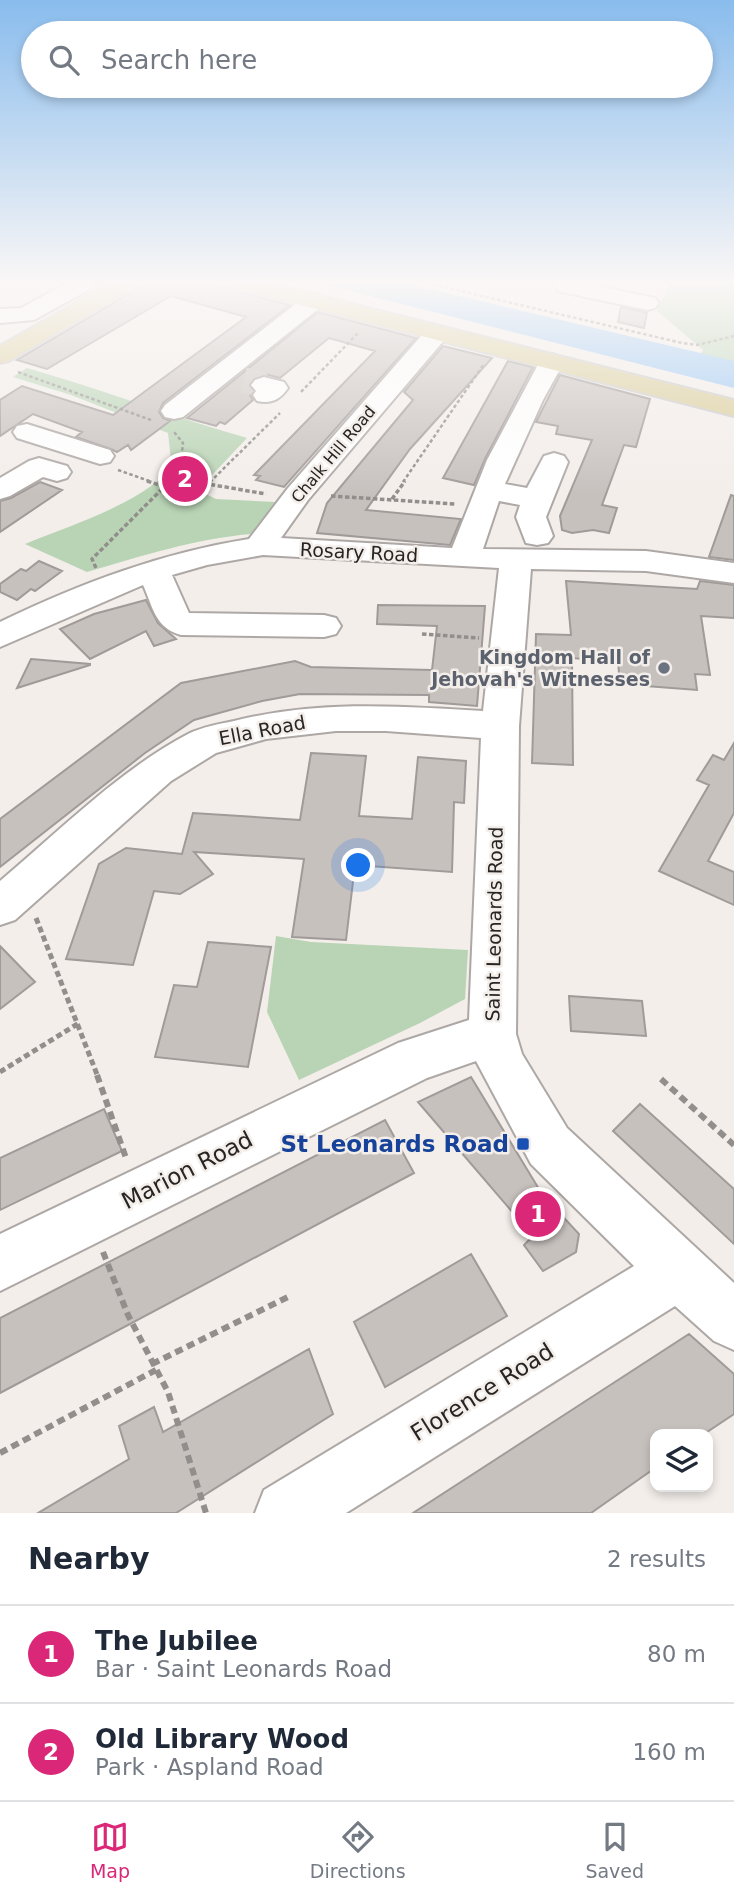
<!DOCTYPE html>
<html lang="en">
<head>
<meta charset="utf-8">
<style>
  :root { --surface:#fff; --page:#f6f6f7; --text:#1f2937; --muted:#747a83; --line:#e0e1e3; --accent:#db2777 }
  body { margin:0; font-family:"DejaVu Sans",sans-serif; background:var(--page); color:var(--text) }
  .controls { position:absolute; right:21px; bottom:21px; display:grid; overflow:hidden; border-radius:14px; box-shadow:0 4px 10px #0003 }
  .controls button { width:63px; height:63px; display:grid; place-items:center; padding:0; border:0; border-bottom:2px solid var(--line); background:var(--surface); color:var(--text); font:35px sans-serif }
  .you { position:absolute; left:359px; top:866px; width:24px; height:24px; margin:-18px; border:5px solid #fff; border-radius:50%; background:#1a73e8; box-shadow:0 0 0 10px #1a73e833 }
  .badge { display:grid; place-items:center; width:46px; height:46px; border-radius:50%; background:var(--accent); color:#fff; font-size:23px; font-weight:700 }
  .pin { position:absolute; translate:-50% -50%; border:4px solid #fff; box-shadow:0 2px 7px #0006 }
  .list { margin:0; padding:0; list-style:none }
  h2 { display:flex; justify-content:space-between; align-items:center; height:91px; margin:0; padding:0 28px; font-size:30px }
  h2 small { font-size:23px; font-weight:400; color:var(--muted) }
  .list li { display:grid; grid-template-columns:46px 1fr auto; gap:21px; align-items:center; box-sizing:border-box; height:98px; padding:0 28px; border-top:2px solid var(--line) }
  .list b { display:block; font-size:26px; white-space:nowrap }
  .list p { margin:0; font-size:23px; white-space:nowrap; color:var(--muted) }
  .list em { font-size:23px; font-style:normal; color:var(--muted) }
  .icon { flex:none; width:38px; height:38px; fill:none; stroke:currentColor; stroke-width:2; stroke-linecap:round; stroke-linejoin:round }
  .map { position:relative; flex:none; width:734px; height:1513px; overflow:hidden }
  .search { position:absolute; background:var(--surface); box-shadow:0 4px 10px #0003; left:21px; right:21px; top:21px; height:77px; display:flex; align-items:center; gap:18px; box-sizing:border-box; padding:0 24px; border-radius:38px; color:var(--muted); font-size:26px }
  .sheet { height:287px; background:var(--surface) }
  nav { display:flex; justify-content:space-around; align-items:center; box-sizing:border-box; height:98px; border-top:2px solid var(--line); background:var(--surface); font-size:19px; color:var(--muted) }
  nav a { display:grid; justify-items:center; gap:4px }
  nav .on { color:var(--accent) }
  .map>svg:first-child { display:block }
  .green { fill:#b9d4b5 }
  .water { fill:#9ac8f5 }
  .building { fill:#c7c1be; stroke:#a09a98; stroke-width:2 }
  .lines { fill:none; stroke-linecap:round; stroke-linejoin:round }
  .minor-tunnel { stroke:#cac6c2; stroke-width:25; stroke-dasharray:25 13; stroke-linecap:butt }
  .minor-casing { stroke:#ada8a5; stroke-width:4 }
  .major-casing { stroke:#cbcbca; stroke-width:4 }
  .path-far3 { stroke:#918e8b; stroke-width:2.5; stroke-dasharray:3.5 2.5; stroke-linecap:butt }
  .path-far2 { stroke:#918e8b; stroke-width:3.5; stroke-dasharray:4.5 2.5; stroke-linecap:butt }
  .path-far1 { stroke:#918e8b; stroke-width:5; stroke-dasharray:6 3.5; stroke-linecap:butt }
  .path { stroke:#918e8b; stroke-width:6; stroke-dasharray:8 5; stroke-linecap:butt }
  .minor { fill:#fff; fill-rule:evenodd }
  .major { fill:#dacd99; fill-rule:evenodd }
  .worship-dot { fill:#6b7280; stroke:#f3eeea; stroke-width:2.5 }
  .transit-dot { fill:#1a4fb4; stroke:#f3eeea; stroke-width:2.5 }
  .labels { text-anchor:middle; stroke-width:5; stroke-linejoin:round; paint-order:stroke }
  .far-street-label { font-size:16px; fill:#272524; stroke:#f3eeea }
  .street-label { font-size:19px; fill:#272524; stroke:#f3eeea }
  .worship-label { font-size:19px; font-weight:bold; fill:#5b616d; stroke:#f3eeea; text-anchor:end }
  .near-transit-label { font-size:23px; font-weight:bold; fill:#164399; stroke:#f3eeea; text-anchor:end }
  .near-street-label { font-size:23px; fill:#272524; stroke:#f3eeea }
</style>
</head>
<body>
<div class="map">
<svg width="734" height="1513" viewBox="0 0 734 1513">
  <rect width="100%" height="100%" fill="#f3eeea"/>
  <!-- green -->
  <path class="green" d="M 670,283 L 734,283 L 734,367 L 696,361 L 703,350 L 657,311 Z
    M 27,368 C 101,389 173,417 247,438 L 198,490 L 216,499 L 275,502 L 251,534 C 194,539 142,556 87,572 L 25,544 C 76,523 132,507 172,469 L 168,433 L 71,395 L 13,377 Z
    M 276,936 L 311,942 L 468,950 L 465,999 L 420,1023 L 299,1080 L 267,1012 Z"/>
  <!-- water -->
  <path class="water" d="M 319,283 L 404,283 L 734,361 L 734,388 Z"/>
  <!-- building -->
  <path class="building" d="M 147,283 L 208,283 L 290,305 L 163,403 L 159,412 L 163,418 L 170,421 L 131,450 L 128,445 L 117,452 L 113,450 L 76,437 L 82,432 L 33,414 L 0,436 L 0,400 L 22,386 L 113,415 L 246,317 L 171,296 L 47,369 L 17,360 Z
    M 621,307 L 647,313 L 644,328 L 618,322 Z
    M 318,312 L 416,338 L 284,487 L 256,480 L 260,476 L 254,475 L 375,351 L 329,338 L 280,378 L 265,374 L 253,378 L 248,385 L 253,391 L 250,395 L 253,400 L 225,424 L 220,422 L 216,426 L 187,418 Z
    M 443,346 L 492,358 L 410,449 L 366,510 L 461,519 L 450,545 L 317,533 L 327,503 L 413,400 L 404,392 Z
    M 508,361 L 533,367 L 485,459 L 474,485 L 443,478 Z
    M 560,375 L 650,399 L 636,447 L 624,445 L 602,505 L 617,508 L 609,533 L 593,530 L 572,533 L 562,530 L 560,516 L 592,440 L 556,434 L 558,426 L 536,422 Z
    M 40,482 L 62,490 L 0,532 L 0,501 L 11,498 Z
    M 731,495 L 734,496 L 734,560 L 709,557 Z
    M 39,561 L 62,571 L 35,591 L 31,589 L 17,600 L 0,592 L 0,584 L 21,569 L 26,571 Z
    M 566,581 L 697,589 L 700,581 L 734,585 L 734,618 L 701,616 L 710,675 L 695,674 L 697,690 L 620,684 L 618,662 L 572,658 L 573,765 L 532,763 L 536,634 L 571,635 Z
    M 146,600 L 158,623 L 176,639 L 154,646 L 146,631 L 90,659 L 60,629 L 94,614 Z
    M 378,605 L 485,606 L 477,706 L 429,702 L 429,695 L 300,694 L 262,701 L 194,720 L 145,753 L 0,867 L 0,819 L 181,683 L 295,661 L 311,667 L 432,670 L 437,626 L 377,624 Z
    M 31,659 L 90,664 L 90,665 L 17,688 Z
    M 734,743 L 734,813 L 708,861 L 734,872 L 734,905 L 659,871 L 709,785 L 697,780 L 713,755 L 724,760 Z
    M 311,753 L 366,756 L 359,816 L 412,819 L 418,757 L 466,761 L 464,803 L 454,802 L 452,872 L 355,865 L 346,940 L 292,937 L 304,859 L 194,852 L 213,874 L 180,894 L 154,891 L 133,965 L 66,959 L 99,864 L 126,848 L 182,854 L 193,813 L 300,820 Z
    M 208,942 L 271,947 L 248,1067 L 155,1057 L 174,985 L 197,987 Z
    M 0,946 L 35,982 L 0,1009 Z
    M 569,996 L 642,1001 L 646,1036 L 571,1031 Z
    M 471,1077 L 542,1194 L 579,1234 L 576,1252 L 543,1271 L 524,1245 L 533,1236 L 418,1102 Z
    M 640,1104 L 734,1189 L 734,1244 L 613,1131 Z
    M 104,1109 L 122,1151 L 0,1210 L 0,1158 Z
    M 385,1120 L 414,1173 L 0,1393 L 0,1318 Z
    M 471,1254 L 507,1316 L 385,1387 L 354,1322 Z
    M 689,1334 L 734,1374 L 734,1414 L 704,1434 L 655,1434 L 655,1468 L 591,1513 L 413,1513 Z
    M 309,1349 L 333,1414 L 176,1513 L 38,1513 L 129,1459 L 119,1426 L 154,1407 L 163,1432 Z"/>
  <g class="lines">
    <!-- minor-tunnel -->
    <path class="minor-tunnel" d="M 244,380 L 264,385"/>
    <!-- minor casing -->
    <g class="minor-casing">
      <path id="minor" d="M 67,283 L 95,283 L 92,288 L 34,320 L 0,323 L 0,309 L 21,308 Z
        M 557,283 L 584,283 L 655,298 L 659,303 L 655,308 L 647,310 L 558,291 L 555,286 Z
        M 314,294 L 322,296 L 326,301 L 322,306 L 183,417 L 174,419 L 165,417 L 161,411 L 165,405 L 306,296 Z
        M 437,326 L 446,328 L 449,333 L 446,338 L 308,500 L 281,538 L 452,548 L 487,460 L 542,357 L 551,354 L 560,357 L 564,362 L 543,400 L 505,484 L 527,488 L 544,456 L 554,453 L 564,456 L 568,462 L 546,517 L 553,536 L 548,543 L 537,545 L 526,543 L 516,517 L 520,505 L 499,501 L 483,549 L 646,551 L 734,563 L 734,583 L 646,571 L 531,569 L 519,726 L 516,1034 L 522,1054 L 567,1128 L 734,1283 L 734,1350 L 714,1341 L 675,1306 L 346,1513 L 255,1513 L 264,1490 L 634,1266 L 531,1164 L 476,1061 L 427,1078 L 0,1291 L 0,1234 L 398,1043 L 469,1020 L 481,738 L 386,731 L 336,731 L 266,739 L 216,753 L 171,781 L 15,920 L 0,925 L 0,881 C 58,832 121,769 188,734 C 202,727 219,724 234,721 C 317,700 399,706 483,711 L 499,568 L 263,555 L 207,565 L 172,575 L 189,613 L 324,615 L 336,618 L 341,626 L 336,634 L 324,637 L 181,635 C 155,628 153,607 143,585 L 0,647 L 0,622 C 81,583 161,553 249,539 L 288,488 L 428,328 Z
        M 264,377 L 284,382 L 288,388 C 280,400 271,404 257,401 L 253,395 L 256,391 L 251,385 L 255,380 Z
        M 27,424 L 110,450 L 114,456 L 110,462 L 100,464 L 17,438 L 13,432 L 17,426 Z
        M 39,458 L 67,466 L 71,472 L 67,478 L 57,481 L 43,477 L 10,496 L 0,499 L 0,478 L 29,461 Z"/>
    </g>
    <!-- major casing -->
    <g class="major-casing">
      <path id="major" d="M 110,283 L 137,283 L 134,288 L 9,361 L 0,363 L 0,346 Z
        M 231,283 L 269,283 L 734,400 L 734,416 L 234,288 Z"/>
    </g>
    <!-- path-far3 -->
    <path class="path-far3" d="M 427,283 L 682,343 L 697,345 L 734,336
      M 18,372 L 151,420
      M 301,392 L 358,333
      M 183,463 L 185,470 L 199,482
      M 118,470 L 152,482
      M 174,480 L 194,482
      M 169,482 L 180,471 L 183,443 L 174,432
      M 210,482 L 280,413
      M 403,482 L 484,364"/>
    <!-- path-far2 -->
    <path class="path-far2" d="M 147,481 L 165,487
      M 179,481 L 200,483 L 197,481
      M 211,481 L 208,484 L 266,494
      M 331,496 L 455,504
      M 392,499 L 405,481
      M 96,568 L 92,559 L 170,481
      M 422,634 L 479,638"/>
    <!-- path-far1 -->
    <path class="path-far1" d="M 36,918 L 98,1077
      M 0,1072 L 79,1023"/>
    <!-- path -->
    <path class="path" d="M 97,1075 L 126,1158
      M 661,1079 L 734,1145
      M 103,1252 L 128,1315 L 168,1392 L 206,1513
      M 152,1364 L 288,1297
      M 0,1453 L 156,1370"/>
    <!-- minor -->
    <use href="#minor" class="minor"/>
    <!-- major -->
    <use href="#major" class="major"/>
  </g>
  <!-- sky -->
  <linearGradient id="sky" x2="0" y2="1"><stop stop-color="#89bced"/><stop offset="0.57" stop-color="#faf7f6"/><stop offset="1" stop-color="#faf7f6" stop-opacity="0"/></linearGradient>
  <rect width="734" height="495" fill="url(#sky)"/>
  <!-- markers -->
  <circle class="worship-dot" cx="664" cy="668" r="7"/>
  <rect class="transit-dot" x="516" y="1137" width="14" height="14" rx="3.5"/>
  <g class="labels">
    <!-- far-street labels -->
    <g class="far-street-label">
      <text transform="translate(333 454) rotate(-50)" y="6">Chalk Hill Road</text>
    </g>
    <!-- street labels -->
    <g class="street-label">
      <text transform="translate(359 552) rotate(3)" y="7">Rosary Road</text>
      <text transform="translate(262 730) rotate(-11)" y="7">Ella Road</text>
      <text transform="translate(494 924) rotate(-89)" y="7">Saint Leonards Road</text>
    </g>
    <!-- worship labels -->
    <g class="worship-label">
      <text x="650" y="664">Kingdom Hall of<tspan x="650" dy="22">Jehovah's Witnesses</tspan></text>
    </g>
    <!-- near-transit labels -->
    <g class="near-transit-label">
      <text x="509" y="1152">St Leonards Road</text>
    </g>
    <!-- near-street labels -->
    <g class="near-street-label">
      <text transform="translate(187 1170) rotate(-27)" y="8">Marion Road</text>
      <text transform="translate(482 1392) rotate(-32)" y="8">Florence Road</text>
    </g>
  </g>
</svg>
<div class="controls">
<button><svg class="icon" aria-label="layers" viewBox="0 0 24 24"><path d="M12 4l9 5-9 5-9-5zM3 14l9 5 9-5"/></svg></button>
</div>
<div class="you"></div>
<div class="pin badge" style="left:538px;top:1214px">1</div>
<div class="pin badge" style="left:185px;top:479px">2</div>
<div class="search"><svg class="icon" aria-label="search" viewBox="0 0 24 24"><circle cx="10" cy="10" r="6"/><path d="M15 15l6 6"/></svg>Search here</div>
</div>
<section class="sheet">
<h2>Nearby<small>2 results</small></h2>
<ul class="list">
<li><span class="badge">1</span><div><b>The Jubilee</b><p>Bar · Saint Leonards Road</p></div><em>80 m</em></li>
<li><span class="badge">2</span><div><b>Old Library Wood</b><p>Park · Aspland Road</p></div><em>160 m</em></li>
</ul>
</section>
<nav>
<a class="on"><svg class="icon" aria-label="map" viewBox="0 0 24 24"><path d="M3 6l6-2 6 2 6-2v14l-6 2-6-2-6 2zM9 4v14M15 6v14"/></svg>Map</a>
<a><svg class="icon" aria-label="directions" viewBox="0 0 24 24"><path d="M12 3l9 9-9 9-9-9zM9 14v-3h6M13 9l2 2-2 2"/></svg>Directions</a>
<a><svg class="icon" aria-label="saved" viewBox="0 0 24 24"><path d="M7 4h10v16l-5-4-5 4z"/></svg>Saved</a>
</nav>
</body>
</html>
